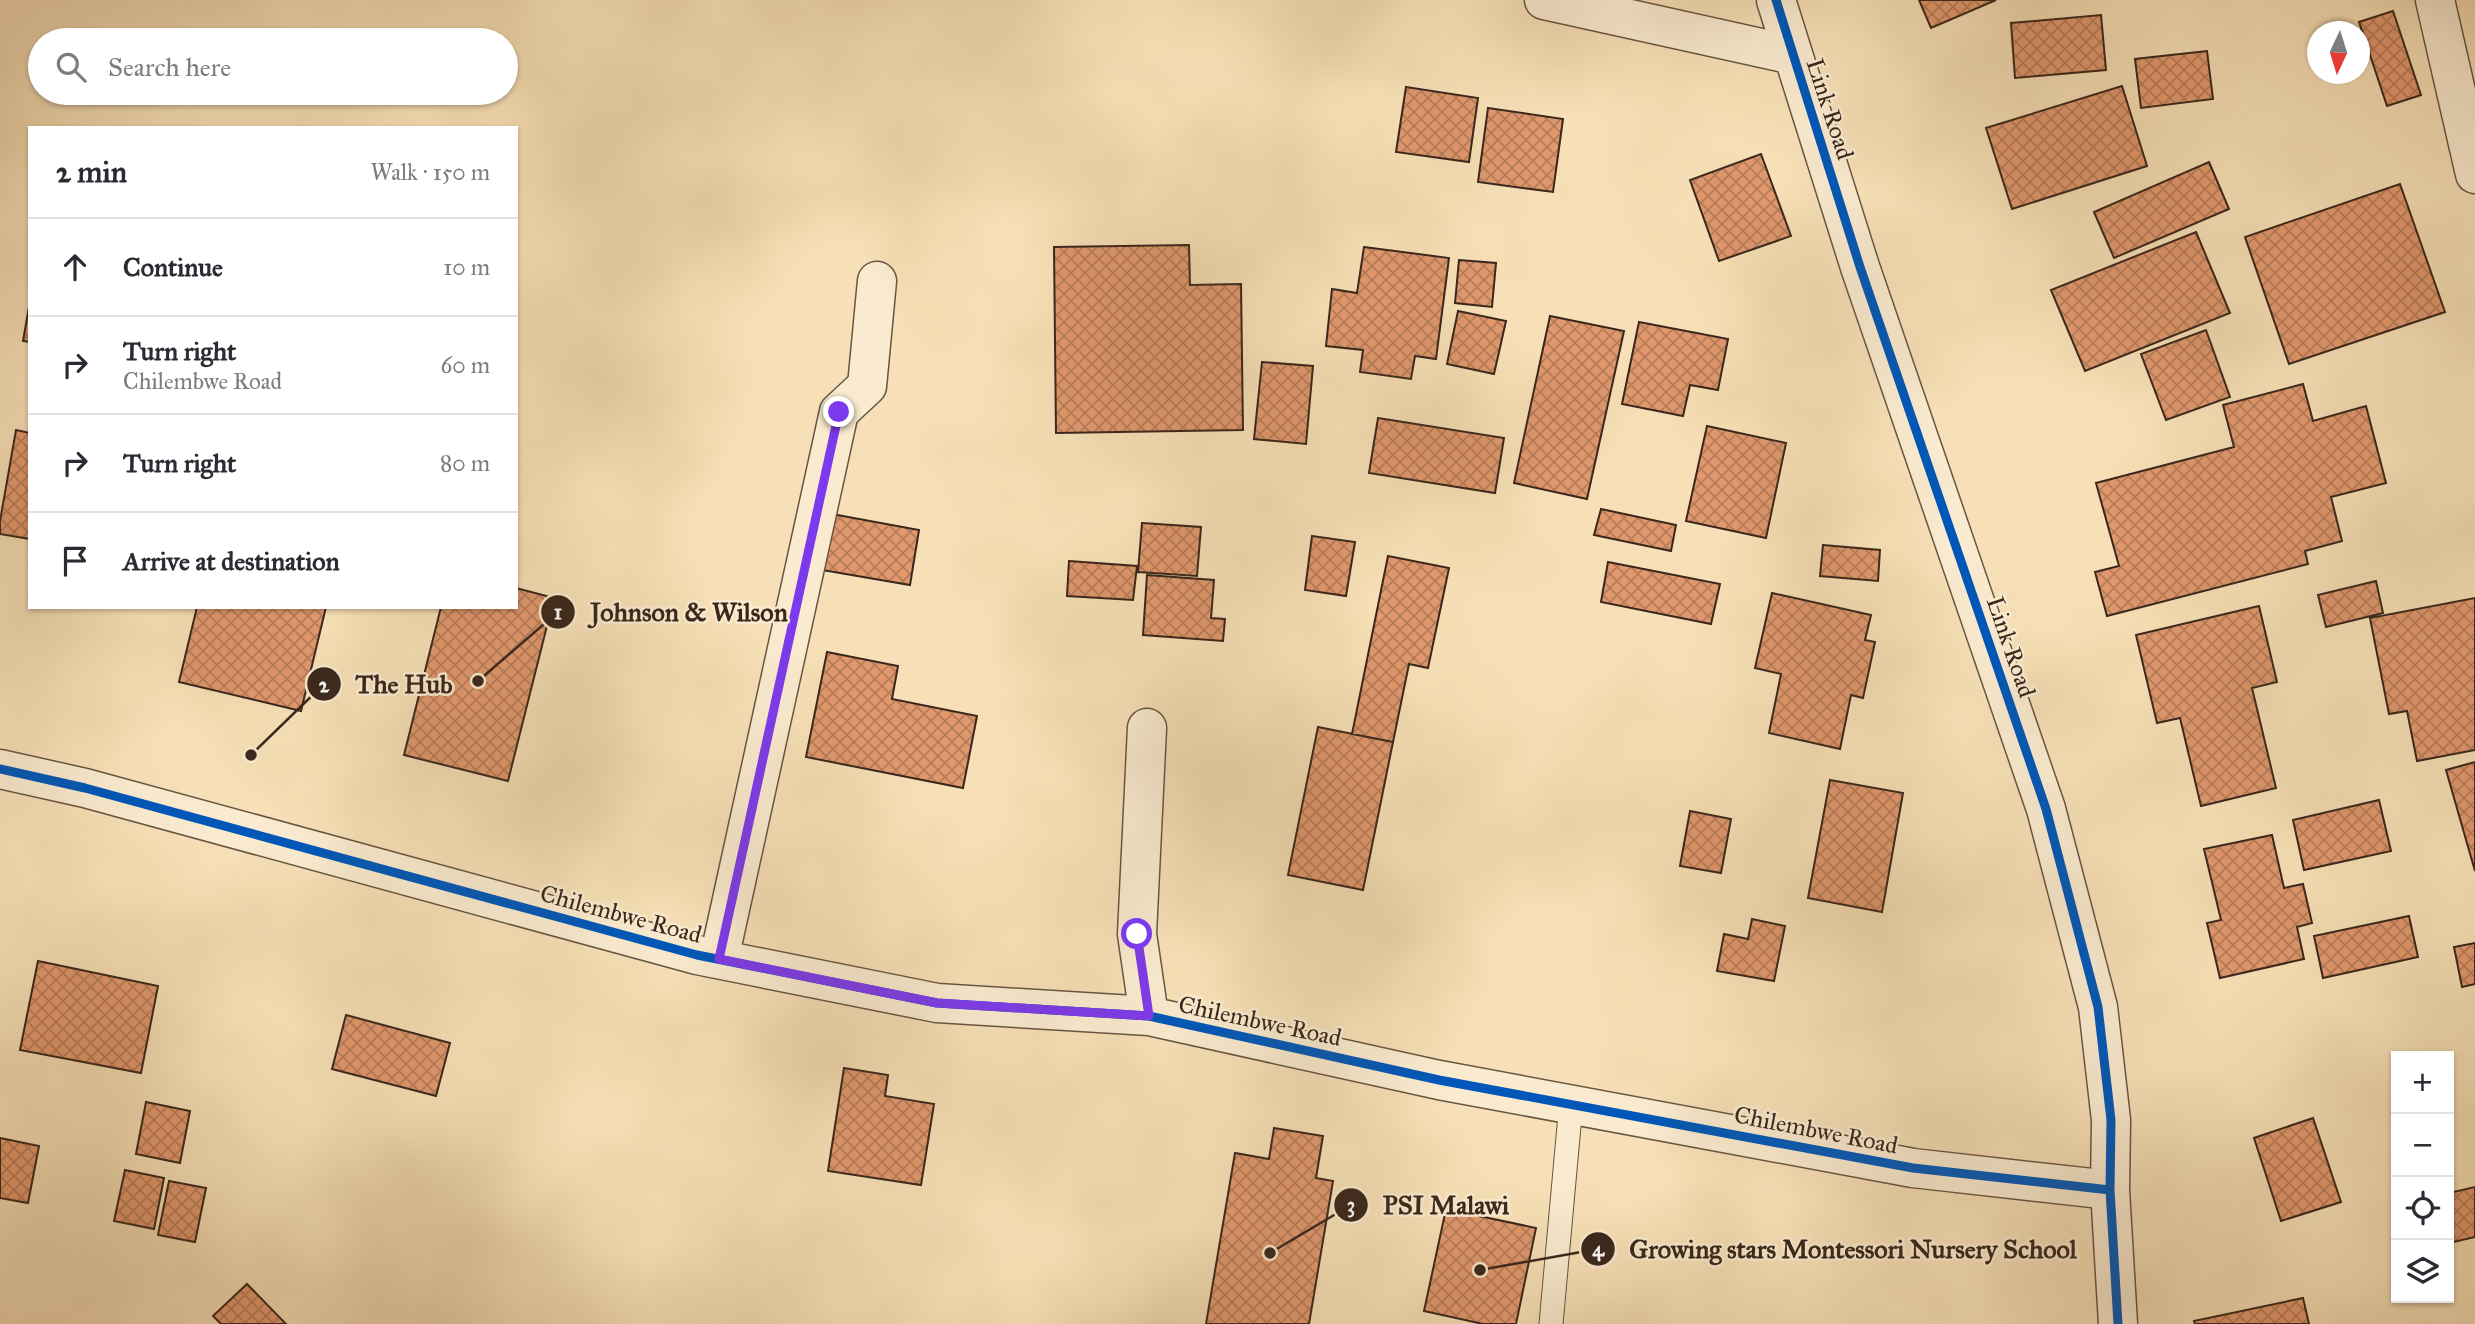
<!DOCTYPE html>
<html lang="en">
<head>
<meta charset="utf-8">
<style>
  :root { --surface:#fff; --page:#f2f2f3; --text:#2b2b33; --muted:#7c7c81; --line:#e1e1e2 }
  body { margin:0; font-family:"IM FELL Great Primer",serif; background:var(--page); color:var(--text) }
  .controls { position:absolute; right:21px; bottom:21px; display:grid; overflow:hidden; border-radius:0px; box-shadow:0 2px 5px #0004 }
  .controls button { width:63px; height:63px; display:grid; place-items:center; padding:0; border:0; border-bottom:2px solid var(--line); background:var(--surface); color:var(--text); font:35px sans-serif }
  .compass { position:absolute; left:2307px; top:21px; width:63px; height:63px; border-radius:50%; background:var(--surface); box-shadow:0 2px 5px #0004; rotate:184deg }
  .stop { position:absolute; width:21px; height:21px; margin:-16px; border:5px solid #7c3aed; border-radius:50%; background:#fff }
  .stop.end { background:#7c3aed; border-color:#fff; box-shadow:0 2px 7px #0008 }
  .list { margin:0; padding:0; list-style:none }
  h2 { display:flex; justify-content:space-between; align-items:center; height:91px; margin:0; padding:0 28px; font-size:30px }
  h2 small { font-size:23px; font-weight:400; color:var(--muted) }
  .list li { display:grid; grid-template-columns:46px 1fr auto; gap:21px; align-items:center; box-sizing:border-box; height:98px; padding:0 28px; border-top:2px solid var(--line) }
  .list b { display:block; font-size:26px; white-space:nowrap }
  .list p { margin:0; font-size:23px; white-space:nowrap; color:var(--muted) }
  .list em { font-size:23px; font-style:normal; color:var(--muted) }
  .icon { flex:none; width:38px; height:38px; fill:none; stroke:currentColor; stroke-width:2; stroke-linecap:round; stroke-linejoin:round }
  .map { position:relative; flex:none; width:2475px; height:1324px; overflow:hidden }
  .search { position:absolute; background:var(--surface); box-shadow:0 2px 5px #0004; left:28px; top:28px; width:490px; height:77px; display:flex; align-items:center; gap:18px; box-sizing:border-box; padding:0 24px; border-radius:38px; color:var(--muted); font-size:26px }
  .panel { position:absolute; background:var(--surface); box-shadow:0 2px 5px #0004; left:28px; top:126px; width:490px; height:483px; border-radius:0px }
  .map>svg:first-child { display:block }
  .building { fill:url(#building-cross-hatch); stroke:#39271c; stroke-width:2 }
  .lines { fill:none; stroke-linecap:round; stroke-linejoin:round }
  .service-casing { stroke:#685543; stroke-width:25 }
  .minor-casing { stroke:#685543; stroke-width:41 }
  .service { stroke:#faebd0; stroke-width:23 }
  .minor { stroke:#faebd0; stroke-width:38 }
  .cycleway-casing { stroke:#faebd0; stroke-width:13 }
  .cycleway { stroke:#0057b8; stroke-width:9 }
  .route { stroke:#7c3aed; stroke-width:9 }
  .labels { text-anchor:middle; stroke-width:5; stroke-linejoin:round; paint-order:stroke }
  .street-label { font-size:24px; fill:#39271c; stroke:#faebd0 }
  .leader { fill:none; stroke:#39271c; stroke-width:2.5 }
  .callout-dot { fill:#39271c; stroke:#faebd0; stroke-width:2.5 }
  .mark-label { font-size:21px; text-anchor:middle; font-weight:bold; fill:#fff }
  .callout-label { font-size:26px; text-anchor:middle; font-weight:bold; fill:#39271c; stroke:#faebd0; stroke-width:5; stroke-linejoin:round; paint-order:stroke }
</style>
</head>
<body>
<div class="map">
<svg width="2475" height="1324" viewBox="0 0 2475 1324">
  <defs>
    <pattern id="building-cross-hatch" width="8" height="8" patternUnits="userSpaceOnUse" patternTransform="scale(1.75)"><rect width="8" height="8" fill="#e1986d"/><path d="M0 0l8 8M0 8l8-8" fill="none" stroke="#b77c59"/></pattern>
  </defs>
  <rect width="100%" height="100%" fill="#f7e0b7"/>
  <filter id="stains"><feTurbulence type="fractalNoise" baseFrequency=".00286" numOctaves="4"/><feColorMatrix values="0 0 0 0 .2 0 0 0 0 .09 0 0 0 0 .02 0 0 0 .5 -.17"/></filter>
  <radialGradient id="worn" r=".72"><stop offset=".6" stop-color="#630" stop-opacity="0"/><stop offset="1" stop-color="#630" stop-opacity=".3"/></radialGradient>
  <!-- building -->
  <path class="building" d="M 1919,0 L 1996,0 L 1931,28 Z
    M 2393,11 L 2421,95 L 2387,106 L 2359,22 Z
    M 2101,15 L 2106,70 L 2015,78 L 2011,23 Z
    M 2207,51 L 2213,99 L 2141,108 L 2135,59 Z
    M 2122,86 L 2147,166 L 2012,209 L 1986,128 Z
    M 1406,87 L 1478,98 L 1469,162 L 1396,152 Z
    M 1488,108 L 1563,119 L 1553,192 L 1478,182 Z
    M 1761,154 L 1791,236 L 1719,261 L 1690,180 Z
    M 2209,162 L 2229,209 L 2114,258 L 2094,212 Z
    M 2400,184 L 2445,312 L 2289,364 L 2245,237 Z
    M 2196,232 L 2230,313 L 2085,371 L 2051,290 Z
    M 1189,245 L 1190,285 L 1241,284 L 1243,430 L 1056,433 L 1054,247 Z
    M 1364,247 L 1449,258 L 1436,359 L 1415,356 L 1411,379 L 1360,372 L 1363,350 L 1326,346 L 1332,289 L 1357,293 Z
    M 1459,260 L 1496,263 L 1492,307 L 1455,303 Z
    M 30,301 L 30,342 L 23,341 Z
    M 1458,311 L 1506,321 L 1494,374 L 1447,364 Z
    M 1550,316 L 1624,331 L 1587,499 L 1514,483 Z
    M 1639,322 L 1728,339 L 1718,390 L 1690,385 L 1683,416 L 1622,404 Z
    M 2206,330 L 2230,397 L 2166,420 L 2141,354 Z
    M 1262,362 L 1313,366 L 1306,444 L 1254,439 Z
    M 2303,384 L 2313,421 L 2366,406 L 2386,483 L 2331,497 L 2342,541 L 2305,551 L 2308,564 L 2107,616 L 2095,572 L 2119,566 L 2096,483 L 2234,447 L 2223,405 Z
    M 1378,418 L 1504,438 L 1495,493 L 1369,473 Z
    M 1707,426 L 1786,443 L 1766,538 L 1686,521 Z
    M 16,430 L 30,433 L 30,539 L 0,534 L 0,521 Z
    M 1601,509 L 1676,525 L 1671,551 L 1594,535 Z
    M 832,514 L 919,530 L 910,585 L 822,570 Z
    M 1142,523 L 1201,527 L 1197,576 L 1138,572 Z
    M 1312,536 L 1355,542 L 1346,596 L 1305,590 Z
    M 1823,545 L 1880,550 L 1878,581 L 1820,576 Z
    M 1388,556 L 1449,568 L 1428,668 L 1409,664 L 1393,742 L 1352,734 Z
    M 1069,561 L 1137,566 L 1133,600 L 1067,596 Z
    M 1608,562 L 1720,584 L 1711,624 L 1601,602 Z
    M 1147,575 L 1214,580 L 1211,618 L 1225,619 L 1223,641 L 1143,635 Z
    M 2376,581 L 2383,613 L 2326,627 L 2318,595 Z
    M 516,588 L 554,598 L 508,781 L 404,755 L 441,607 L 516,607 Z
    M 1772,593 L 1871,615 L 1865,640 L 1875,642 L 1863,698 L 1851,695 L 1840,749 L 1769,733 L 1781,674 L 1755,668 Z
    M 2475,598 L 2475,750 L 2417,761 L 2407,711 L 2389,714 L 2370,618 Z
    M 2259,606 L 2277,682 L 2252,688 L 2276,788 L 2201,806 L 2180,718 L 2157,723 L 2136,635 Z
    M 197,607 L 326,607 L 301,711 L 179,682 Z
    M 827,652 L 898,666 L 892,699 L 977,716 L 963,788 L 806,757 Z
    M 1318,727 L 1393,742 L 1363,890 L 1288,875 Z
    M 2475,762 L 2475,871 L 2446,770 Z
    M 1830,780 L 1903,793 L 1882,912 L 1808,898 Z
    M 2379,800 L 2391,851 L 2304,870 L 2293,820 Z
    M 1690,811 L 1731,819 L 1721,873 L 1680,866 Z
    M 2272,835 L 2284,888 L 2303,884 L 2312,923 L 2297,927 L 2304,959 L 2220,978 L 2207,923 L 2221,920 L 2204,849 Z
    M 2409,916 L 2418,957 L 2323,978 L 2314,936 Z
    M 1752,919 L 1785,926 L 1774,981 L 1717,971 L 1724,934 L 1748,939 Z
    M 2475,943 L 2475,984 L 2462,987 L 2454,947 Z
    M 38,961 L 158,986 L 141,1073 L 20,1050 Z
    M 346,1015 L 450,1043 L 436,1096 L 332,1069 Z
    M 844,1068 L 888,1075 L 885,1096 L 934,1104 L 921,1185 L 828,1171 Z
    M 146,1102 L 190,1111 L 180,1163 L 136,1154 Z
    M 2313,1118 L 2341,1202 L 2281,1221 L 2254,1138 Z
    M 1274,1128 L 1323,1136 L 1316,1178 L 1333,1181 L 1309,1324 L 1206,1324 L 1235,1153 L 1269,1159 Z
    M 0,1138 L 39,1146 L 28,1203 L 0,1198 Z
    M 125,1170 L 164,1178 L 154,1229 L 114,1221 Z
    M 169,1181 L 206,1188 L 195,1242 L 158,1235 Z
    M 2475,1187 L 2475,1237 L 2449,1243 L 2449,1193 Z
    M 1446,1209 L 1536,1228 L 1516,1324 L 1483,1324 L 1424,1311 Z
    M 247,1284 L 286,1324 L 221,1324 L 213,1316 Z
    M 2303,1298 L 2309,1324 L 2195,1324 L 2194,1321 Z"/>
  <g class="lines">
    <!-- service casing -->
    <g class="service-casing">
      <path id="service" d="M 1551,1324 L 1571,1104"/>
    </g>
    <!-- minor casing -->
    <g class="minor-casing">
      <path id="minor" d="M 1544,0 L 1793,55
        M 1776,0 L 1860,267 L 2046,809 L 2098,1007 L 2111,1120 L 2110,1190 L 2118,1324
        M 2435,0 L 2475,174
        M 1147,728 L 1137,934 L 1149,1016
        M 0,769 L 85,788 L 697,955 L 937,1003 L 1149,1016 L 1439,1080 L 1913,1168 L 2110,1190
        M 719,959 L 839,412 L 867,386 L 877,281"/>
    </g>
    <!-- service -->
    <use href="#service" class="service"/>
    <!-- minor -->
    <use href="#minor" class="minor"/>
    <!-- cycleway casing -->
    <g class="cycleway-casing">
      <path id="cycleway" d="M 1776,0 L 1860,267 L 2046,809 L 2098,1007 L 2111,1120 L 2110,1190 L 2118,1324
        M 0,769 L 85,788 L 697,955 L 937,1003 L 1149,1016 L 1439,1080 L 1913,1168 L 2110,1190"/>
    </g>
    <!-- cycleway -->
    <use href="#cycleway" class="cycleway"/>
  </g>
  <g class="lines">
    <!-- route -->
    <path class="route" d="M 839,412 L 719,959 L 937,1003 L 1149,1016 L 1137,934"/>
  </g>
  <g class="labels">
    <!-- street labels -->
    <g class="street-label">
      <text transform="translate(1830 109) rotate(72)" y="8">Link Road</text>
      <text transform="translate(2011 647) rotate(71)" y="8">Link Road</text>
      <text transform="translate(621 914) rotate(15)" y="8">Chilembwe Road</text>
      <text transform="translate(1260 1021) rotate(12)" y="8">Chilembwe Road</text>
      <text transform="translate(1816 1130) rotate(11)" y="8">Chilembwe Road</text>
    </g>
  </g>
  <!-- callouts -->
  <path class="leader" d="M478 681L558 612M251 755L324 684M1270 1253L1351 1205M1480 1270L1598 1249"/>
  <g class="callout-dot">
    <circle cx="478" cy="681" r="7"/>
    <circle cx="251" cy="755" r="7"/>
    <circle cx="1270" cy="1253" r="7"/>
    <circle cx="1480" cy="1270" r="7"/>
    <circle cx="558" cy="612" r="18"/>
    <circle cx="324" cy="684" r="18"/>
    <circle cx="1351" cy="1205" r="18"/>
    <circle cx="1598" cy="1249" r="18"/>
  </g>
  <g class="mark-label">
    <text x="558" y="619">1</text>
    <text x="324" y="692">2</text>
    <text x="1351" y="1212">3</text>
    <text x="1598" y="1256">4</text>
  </g>
  <g class="callout-label">
    <text x="689" y="621">Johnson &amp; Wilson</text>
    <text x="404" y="693">The Hub</text>
    <text x="1446" y="1214">PSI Malawi</text>
    <text x="1853" y="1258">Growing stars Montessori Nursery School</text>
  </g>
  <rect width="100%" height="100%" filter="url(#stains)"/>
  <rect width="100%" height="100%" fill="url(#worn)"/>
</svg>
<div class="controls">
<button>+</button>
<button>−</button>
<button><svg class="icon" aria-label="locate" viewBox="0 0 24 24"><circle cx="12" cy="12" r="6"/><path d="M12 2v4M12 18v4M2 12h4M18 12h4"/></svg></button>
<button><svg class="icon" aria-label="layers" viewBox="0 0 24 24"><path d="M12 4l9 5-9 5-9-5zM3 14l9 5 9-5"/></svg></button>
</div>
<svg class="compass" viewBox="-18 -18 36 36"><path d="M0-13l5 13h-10z" fill="#e53935"/><path d="M0 13l5-13h-10z" fill="#7c7c81"/></svg>
<div class="stop" style="left:1137px;top:934px"></div>
<div class="stop end" style="left:839px;top:412px"></div>
<div class="search"><svg class="icon" aria-label="search" viewBox="0 0 24 24"><circle cx="10" cy="10" r="6"/><path d="M15 15l6 6"/></svg>Search here</div>
<section class="panel">
<h2>2 min<small>Walk · 150 m</small></h2>
<ul class="list">
<li><svg class="icon" aria-label="ahead" viewBox="0 0 24 24"><path d="M12 20V5M6 11l6-6 6 6"/></svg><div><b>Continue</b></div><em>10 m</em></li>
<li><svg class="icon" aria-label="right" viewBox="0 0 24 24"><path d="M7 20v-9h11M14 6l5 5-5 5"/></svg><div><b>Turn right</b><p>Chilembwe Road</p></div><em>60 m</em></li>
<li><svg class="icon" aria-label="right" viewBox="0 0 24 24"><path d="M7 20v-9h11M14 6l5 5-5 5"/></svg><div><b>Turn right</b></div><em>80 m</em></li>
<li><svg class="icon" aria-label="arrive" viewBox="0 0 24 24"><path d="M6 21V4h12l-3 4 3 4H6"/></svg><div><b>Arrive at destination</b></div></li>
</ul>
</section>
</div>
</body>
</html>
